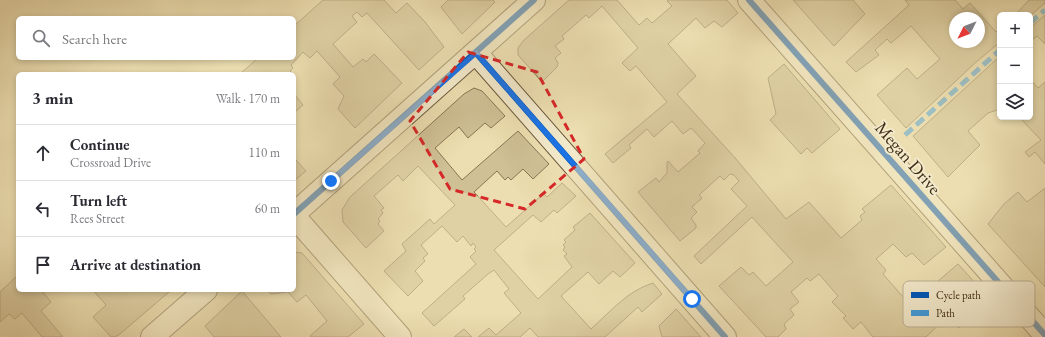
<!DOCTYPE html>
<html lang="en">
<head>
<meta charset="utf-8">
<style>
  :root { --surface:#fff; --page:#f7f7f7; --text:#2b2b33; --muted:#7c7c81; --line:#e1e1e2 }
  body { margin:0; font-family:"EB Garamond",serif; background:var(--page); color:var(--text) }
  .controls { position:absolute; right:12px; top:12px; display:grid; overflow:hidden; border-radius:6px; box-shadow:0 2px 6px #0003 }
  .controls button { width:36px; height:36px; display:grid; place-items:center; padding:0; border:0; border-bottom:1px solid var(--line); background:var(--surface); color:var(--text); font:20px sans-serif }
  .compass { position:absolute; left:949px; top:12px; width:36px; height:36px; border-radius:50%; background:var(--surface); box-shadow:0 2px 6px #0003; rotate:228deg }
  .stop { position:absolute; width:12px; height:12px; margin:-9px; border:3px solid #1a73e8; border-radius:50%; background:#fff }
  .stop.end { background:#1a73e8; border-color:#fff; box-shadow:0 1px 4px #0008 }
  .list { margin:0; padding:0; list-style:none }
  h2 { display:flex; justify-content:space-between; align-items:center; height:52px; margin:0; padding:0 16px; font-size:17px }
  h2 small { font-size:13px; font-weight:400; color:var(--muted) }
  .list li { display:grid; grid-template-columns:26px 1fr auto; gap:12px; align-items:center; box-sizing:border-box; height:56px; padding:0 16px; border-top:1px solid var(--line) }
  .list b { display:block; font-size:15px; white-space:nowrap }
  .list p { margin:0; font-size:13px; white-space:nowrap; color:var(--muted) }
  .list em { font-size:13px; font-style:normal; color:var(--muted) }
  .icon { flex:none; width:22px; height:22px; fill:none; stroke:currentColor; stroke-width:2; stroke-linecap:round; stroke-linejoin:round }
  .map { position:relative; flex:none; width:1045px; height:337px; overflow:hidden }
  .search { position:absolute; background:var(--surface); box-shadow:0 2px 6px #0003; left:16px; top:16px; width:280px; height:44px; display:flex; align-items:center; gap:10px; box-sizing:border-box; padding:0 14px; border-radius:6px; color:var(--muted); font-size:15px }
  .panel { position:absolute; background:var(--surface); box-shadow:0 2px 6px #0003; left:16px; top:72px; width:280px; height:220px; border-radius:6px }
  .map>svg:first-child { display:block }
  .green { fill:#cfc095; stroke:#877654; fill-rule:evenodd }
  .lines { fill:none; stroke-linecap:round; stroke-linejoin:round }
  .minor-casing { stroke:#6a583b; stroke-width:24 }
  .minor { stroke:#f3eacc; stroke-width:22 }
  .quiet { stroke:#3f9cde; stroke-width:5; stroke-dasharray:10 5; stroke-linecap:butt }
  .cycleway-casing { stroke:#f3eacc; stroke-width:8 }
  .cycleway { stroke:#0057b8; stroke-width:6 }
  .route { stroke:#1a73e8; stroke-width:5 }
  .marked { fill:none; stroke:#d62828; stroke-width:3; stroke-dasharray:8 5; stroke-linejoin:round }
  .labels { text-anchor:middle; stroke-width:4; stroke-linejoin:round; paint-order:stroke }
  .street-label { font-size:18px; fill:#3f2b14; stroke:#f3eacc }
  .key { fill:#f3eacc; stroke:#bdb195; stroke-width:1 }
  .key-label { font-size:11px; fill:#3f2b14 }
</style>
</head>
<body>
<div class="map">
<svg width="1045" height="337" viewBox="0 0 1045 337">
  <rect width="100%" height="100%" fill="#ecdeb0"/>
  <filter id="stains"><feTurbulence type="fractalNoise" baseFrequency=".005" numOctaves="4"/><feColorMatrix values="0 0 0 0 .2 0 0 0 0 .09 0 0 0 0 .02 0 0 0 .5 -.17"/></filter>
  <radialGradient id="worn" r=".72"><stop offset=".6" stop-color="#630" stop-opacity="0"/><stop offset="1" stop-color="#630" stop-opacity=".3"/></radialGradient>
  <!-- green -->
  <path class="green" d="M 323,0 L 384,0 L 396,13 L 407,3 L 425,22 L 444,47 L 419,70 L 367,13 L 362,17 L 357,12 L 352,16 L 357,22 L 333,44 L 353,67 L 363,59 L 366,62 L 374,54 L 402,83 L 355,128 L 338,109 L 344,96 L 333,84 L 340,77 L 317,51 L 310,58 L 303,52 L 291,65 L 293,68 L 290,71 L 293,74 L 240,74 L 258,58 L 294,58 L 294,26 Z
    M 448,0 L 493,0 L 495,2 L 462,34 L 441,7 Z
    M 569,0 L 617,0 L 639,25 L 647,18 L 652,23 L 672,6 L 667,1 L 668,0 L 727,0 L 738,13 L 722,27 L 714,21 L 705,28 L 696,18 L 668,44 L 696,76 L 677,94 L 736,159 L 786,219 L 809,202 L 841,238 L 862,220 L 860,216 L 865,212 L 862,209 L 891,185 L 946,247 L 924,265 L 912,253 L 906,257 L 893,244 L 876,259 L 886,270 L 883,274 L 910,305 L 958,264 L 996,306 L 981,319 L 969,316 L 959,328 L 948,316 L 926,337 L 873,337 L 861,322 L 853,329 L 843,318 L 846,316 L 832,302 L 838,296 L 819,274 L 810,281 L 807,278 L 791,292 L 799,302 L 790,309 L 794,315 L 784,324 L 786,329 L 778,337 L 766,337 L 719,286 L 741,267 L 749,275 L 753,272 L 766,286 L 793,262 L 752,217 L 701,264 L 694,256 L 747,206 L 731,189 L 739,181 L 734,175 L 730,174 L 724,180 L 720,176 L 699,195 L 702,198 L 692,207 L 697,212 L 691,218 L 696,225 L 696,228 L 680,241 L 638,192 L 656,178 L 659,182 L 667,173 L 667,163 L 668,161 L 678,172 L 700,153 L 698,151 L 705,143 L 691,128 L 683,134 L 672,121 L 654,137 L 647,129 L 629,145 L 631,148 L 613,163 L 605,154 L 667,102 L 636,66 L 630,71 L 622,63 L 638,48 L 602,6 L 589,18 L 586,15 L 562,36 L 564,39 L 555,46 L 561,53 L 555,58 L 558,63 L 557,67 L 542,82 L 518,55 L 518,48 L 524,40 Z
    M 793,0 L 853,0 L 865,14 L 834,46 Z
    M 905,0 L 955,0 L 963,9 L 970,3 L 996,32 L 1000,29 L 1000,42 L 975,63 L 906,128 L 877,95 L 907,68 L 917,79 L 940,59 L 911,26 L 891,43 L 887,39 L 875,50 L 879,55 L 856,72 L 846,62 L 909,5 ZM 955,18 L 979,18 L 979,42 L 955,42 Z
    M 1029,0 L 1045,0 L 1045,3 L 1030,16 L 1030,15 L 1015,15 Z
    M 1045,15 L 1045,44 L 1037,36 L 1030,42 L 1030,28 Z
    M 1000,56 L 1000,109 L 988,113 L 968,131 L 980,145 L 948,177 L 913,136 Z
    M 784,64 L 840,129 L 812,153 L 807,148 L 801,154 L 770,120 L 776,114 L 768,78 Z
    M 1030,79 L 1038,88 L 1045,82 L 1045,164 L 1035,152 L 1029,157 L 1025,152 L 1041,140 L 1019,117 L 1030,117 Z
    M 474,88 L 482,91 L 505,116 L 491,128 L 485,123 L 468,138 L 459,127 L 435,148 L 462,180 L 518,131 L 549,164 L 533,179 L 523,169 L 511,180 L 508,177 L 505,180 L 497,171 L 474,192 L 506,227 L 541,196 L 544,194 L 547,197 L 562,183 L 576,196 L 557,213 L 554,210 L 541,222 L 533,215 L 494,250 L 538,299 L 572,267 L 564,256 L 567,254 L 563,250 L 565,247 L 563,245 L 566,242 L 564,240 L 575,230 L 573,227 L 590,213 L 635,263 L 620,277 L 613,271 L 599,284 L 588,272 L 561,296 L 591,329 C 610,312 627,291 653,283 L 662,294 L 642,312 L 638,307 L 605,337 L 538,337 L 530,328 L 520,337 L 478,337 L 489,328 L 496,335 L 521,313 L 504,293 L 509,289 L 494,270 L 488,274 L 463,296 L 465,299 L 434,326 L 422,313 L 476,264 L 470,257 L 476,251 L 474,249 L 476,247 L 473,243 L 471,246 L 463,236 L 457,242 L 442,226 L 421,245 L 428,254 L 423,258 L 425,261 L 415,271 L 423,281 L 408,296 L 384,271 L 406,251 L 402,244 L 430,219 L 434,224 L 455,205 L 418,166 L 403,181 L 398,175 L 374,196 L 384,208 L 381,210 L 383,213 L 378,219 L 380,221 L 378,224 L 384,231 L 366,248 L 343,222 L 342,210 L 350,197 L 464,94 Z
    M 294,94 L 303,105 L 294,113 Z
    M 294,158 L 306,171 L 294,181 Z
    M 1045,188 L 1045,287 L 988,224 L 1004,204 L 1018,192 L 1027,202 Z
    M 294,252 L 302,253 L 364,324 L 348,337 L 311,337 L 310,336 L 327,321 L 306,295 L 297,302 L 288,292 L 271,294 L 267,290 L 294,290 Z
    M 18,275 L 18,290 L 41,290 L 51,302 L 41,311 L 63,337 L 42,337 L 22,313 L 15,319 L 9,314 L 0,322 L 0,292 Z
    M 93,290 L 167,290 L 169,292 L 120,334 L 115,337 L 111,337 L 93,317 L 106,305 Z
    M 242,291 L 281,337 L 214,337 L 205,326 Z
    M 676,309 L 701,337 L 662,337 L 659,326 Z
    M 464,329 L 472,337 L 454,337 Z"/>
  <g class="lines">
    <!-- minor casing -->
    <g class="minor-casing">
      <path id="minor" d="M 749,0 L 1045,335
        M 476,53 L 725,337
        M 294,214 L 534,0
        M 294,216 L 400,337
        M 152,337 L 206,290"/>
    </g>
    <!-- minor -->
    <use href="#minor" class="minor"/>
    <!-- quiet -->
    <path class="quiet" d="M 1030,23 L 1045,10
      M 905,135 L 1000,50"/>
    <!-- cycleway casing -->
    <g class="cycleway-casing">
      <path id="cycleway" d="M 749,0 L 1045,335
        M 476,53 L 725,337
        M 294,214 L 534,0"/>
    </g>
    <!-- cycleway -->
    <use href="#cycleway" class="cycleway"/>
  </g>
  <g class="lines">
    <!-- route -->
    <path class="route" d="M 331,181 L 476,53 L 692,299"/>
  </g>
  <!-- marked area -->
  <path d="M0 0H1045V337H0ZM 468,52 L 537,72 L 584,159 L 525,209 L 450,189 L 410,121 Z" fill="#ecdeb0" fill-opacity=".55" fill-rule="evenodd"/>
  <path class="marked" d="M 468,52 L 537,72 L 584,159 L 525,209 L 450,189 L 410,121 Z"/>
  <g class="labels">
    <!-- street labels -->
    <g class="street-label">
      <text transform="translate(908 158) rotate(49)" y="6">Megan Drive</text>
    </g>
  </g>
  <!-- legend -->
  <rect x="903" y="281" width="132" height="46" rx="6" class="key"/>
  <rect x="911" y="292" width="18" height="6" fill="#0057b8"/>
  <rect x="911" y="310" width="18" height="6" fill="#3f9cde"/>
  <g class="key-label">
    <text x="936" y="299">Cycle path</text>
    <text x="936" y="317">Path</text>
  </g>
  <rect width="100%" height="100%" filter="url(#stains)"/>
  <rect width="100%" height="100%" fill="url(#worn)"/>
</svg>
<div class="controls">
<button>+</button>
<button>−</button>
<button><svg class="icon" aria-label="layers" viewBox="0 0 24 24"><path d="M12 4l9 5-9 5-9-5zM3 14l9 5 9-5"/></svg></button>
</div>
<svg class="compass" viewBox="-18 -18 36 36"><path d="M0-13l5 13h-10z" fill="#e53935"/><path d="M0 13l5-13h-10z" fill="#7c7c81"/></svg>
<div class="stop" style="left:692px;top:299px"></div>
<div class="stop end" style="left:331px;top:181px"></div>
<div class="search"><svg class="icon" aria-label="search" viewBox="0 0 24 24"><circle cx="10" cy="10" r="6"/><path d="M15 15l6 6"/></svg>Search here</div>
<section class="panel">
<h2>3 min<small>Walk · 170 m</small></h2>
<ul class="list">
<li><svg class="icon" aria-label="ahead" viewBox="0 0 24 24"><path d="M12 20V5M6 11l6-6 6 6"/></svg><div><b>Continue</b><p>Crossroad Drive</p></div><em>110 m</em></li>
<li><svg class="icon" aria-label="left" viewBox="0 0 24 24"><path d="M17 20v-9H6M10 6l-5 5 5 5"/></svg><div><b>Turn left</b><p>Rees Street</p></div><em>60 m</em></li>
<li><svg class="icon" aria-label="arrive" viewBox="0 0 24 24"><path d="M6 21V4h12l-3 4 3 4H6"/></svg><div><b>Arrive at destination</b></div></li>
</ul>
</section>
</div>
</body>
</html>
